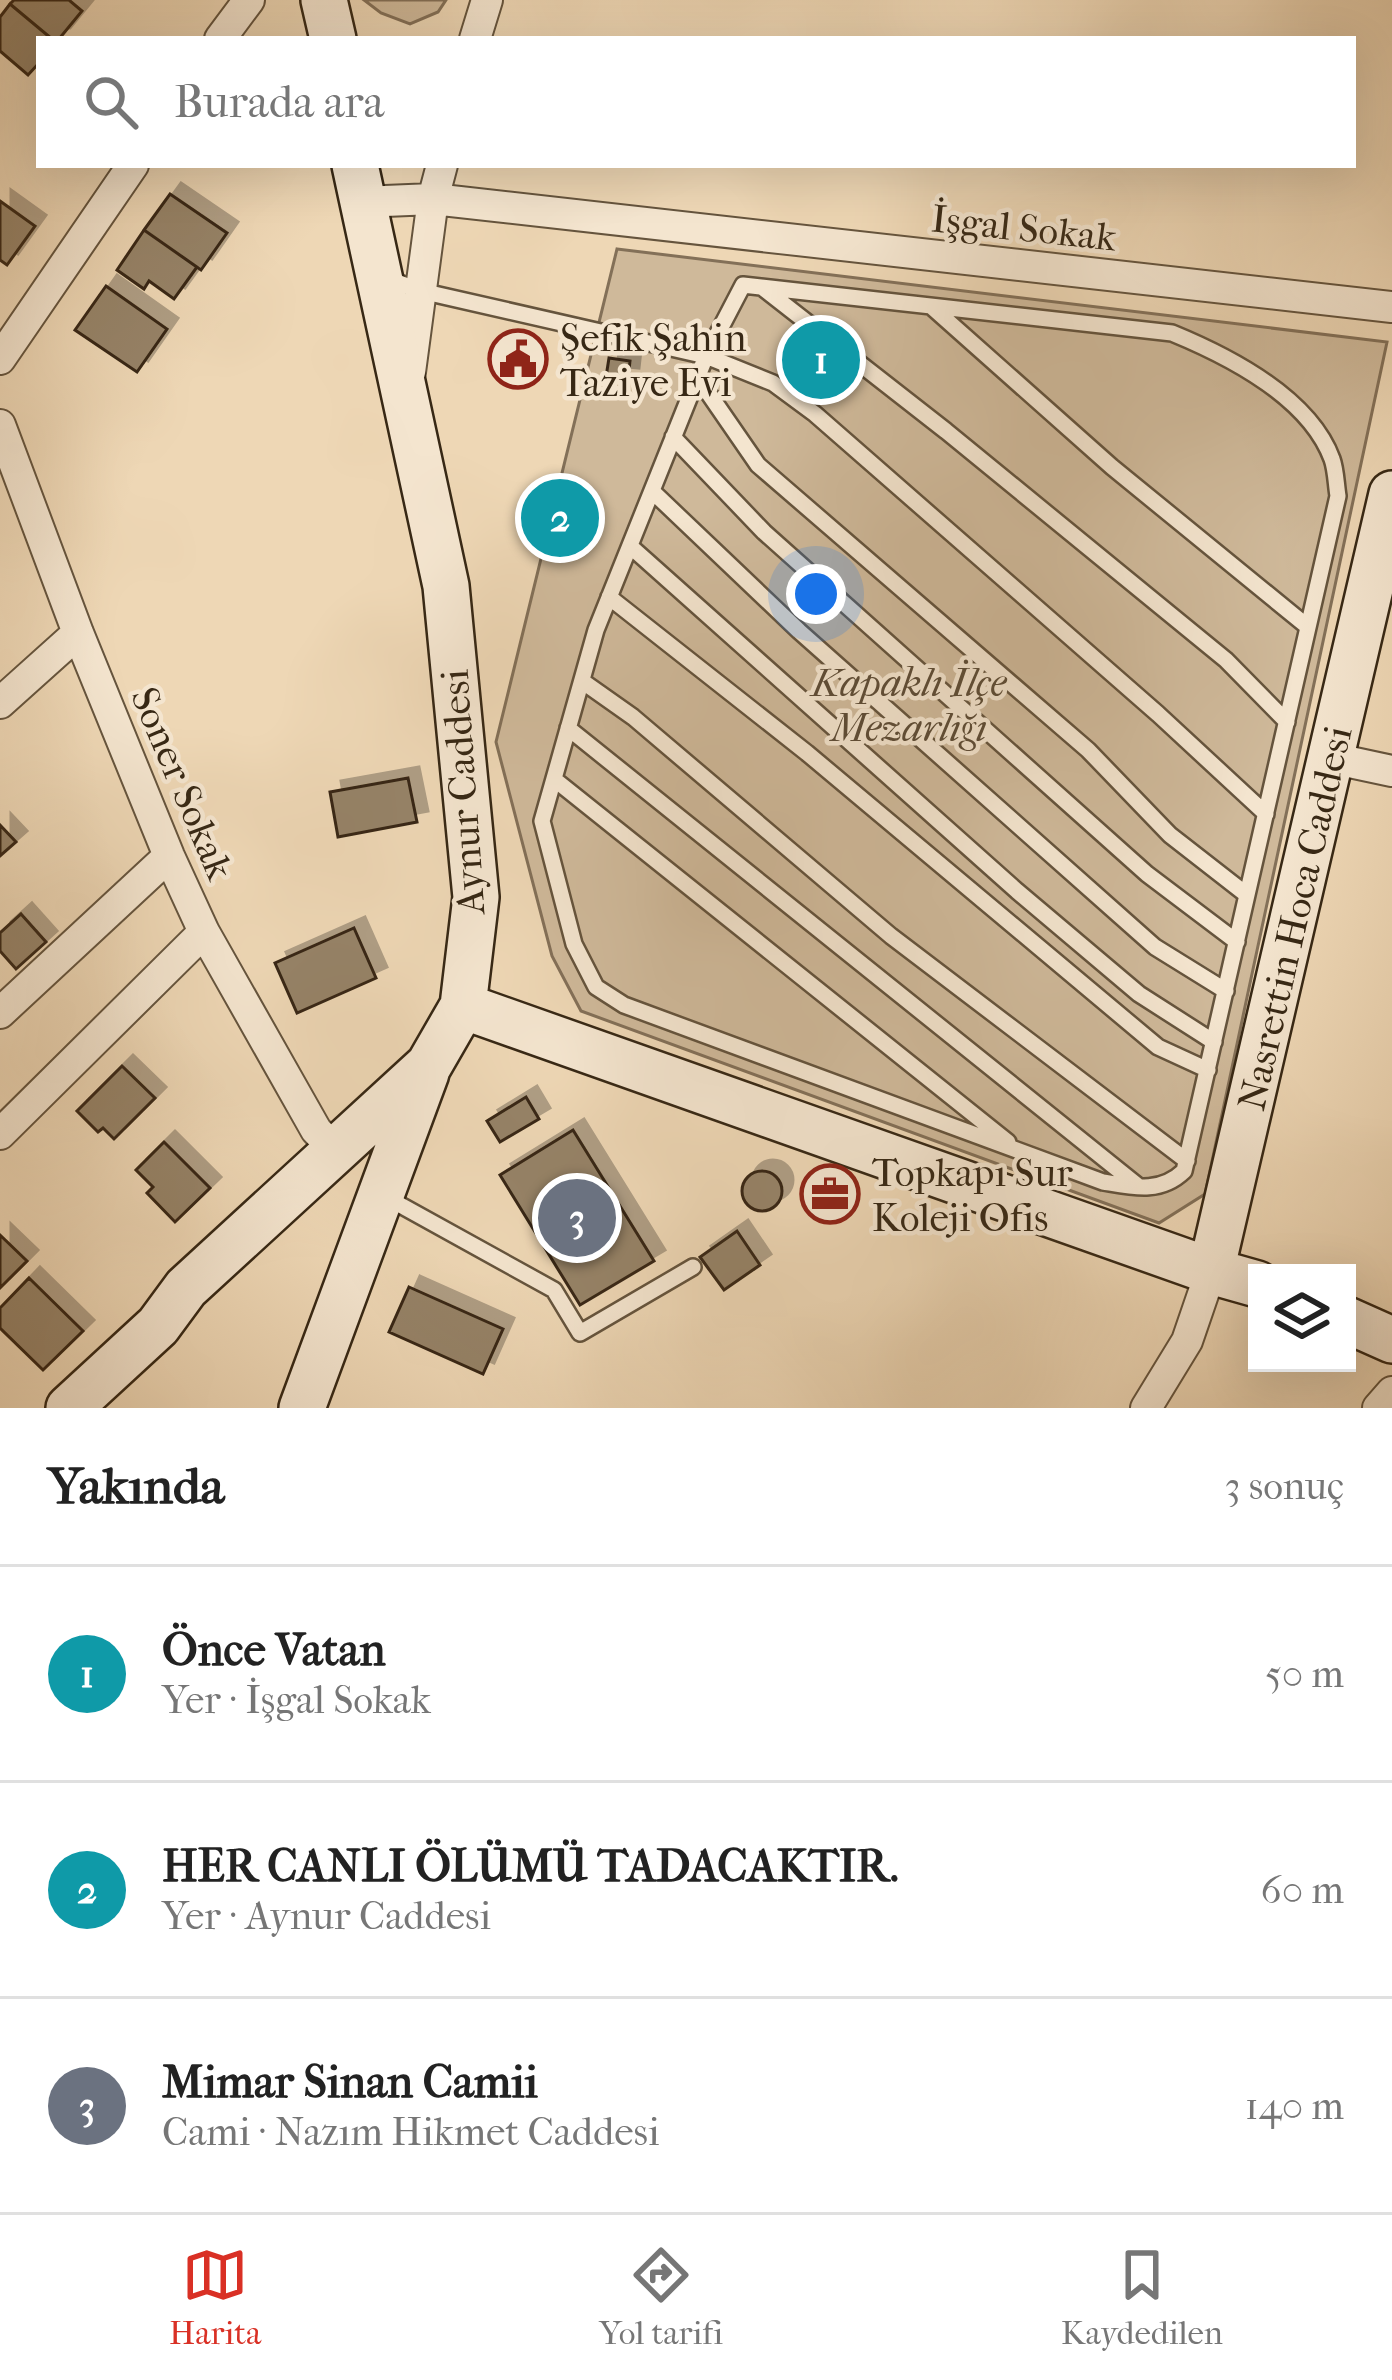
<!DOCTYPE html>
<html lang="tr">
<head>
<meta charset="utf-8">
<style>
  :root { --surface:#fff; --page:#f2f2f2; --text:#222; --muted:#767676; --line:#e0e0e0; --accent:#d93025 }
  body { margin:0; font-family:"IM FELL French Canon",serif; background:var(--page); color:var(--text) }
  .controls { position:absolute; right:36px; bottom:36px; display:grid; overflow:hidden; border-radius:0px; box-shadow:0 12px 48px #0002 }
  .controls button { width:108px; height:108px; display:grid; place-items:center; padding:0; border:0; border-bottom:3px solid var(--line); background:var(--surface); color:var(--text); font:60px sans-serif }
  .you { position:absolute; left:816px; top:594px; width:42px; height:42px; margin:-30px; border:9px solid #fff; border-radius:50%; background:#1a73e8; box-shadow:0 0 0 18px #1a73e833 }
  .badge { display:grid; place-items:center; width:78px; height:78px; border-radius:50%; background:var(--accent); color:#fff; font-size:39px; font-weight:700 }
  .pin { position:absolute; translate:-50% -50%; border:6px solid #fff; box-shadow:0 3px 12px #0006 }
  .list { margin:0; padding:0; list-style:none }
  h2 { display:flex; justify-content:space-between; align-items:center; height:156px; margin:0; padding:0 48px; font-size:51px }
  h2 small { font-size:39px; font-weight:400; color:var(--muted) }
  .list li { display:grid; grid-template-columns:78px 1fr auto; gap:36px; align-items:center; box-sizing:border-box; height:216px; padding:0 48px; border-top:3px solid var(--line) }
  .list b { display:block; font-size:45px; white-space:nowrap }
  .list p { margin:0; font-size:39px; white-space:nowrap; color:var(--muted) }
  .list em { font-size:39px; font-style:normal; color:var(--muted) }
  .icon { flex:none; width:66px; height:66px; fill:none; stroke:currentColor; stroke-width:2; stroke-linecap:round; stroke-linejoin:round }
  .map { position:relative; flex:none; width:1392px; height:1408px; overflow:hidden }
  .search { position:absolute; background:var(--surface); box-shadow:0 12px 48px #0002; left:36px; right:36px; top:36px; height:132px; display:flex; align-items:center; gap:30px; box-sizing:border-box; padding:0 42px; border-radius:0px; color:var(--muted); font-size:45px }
  .sheet { height:804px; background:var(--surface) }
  nav { display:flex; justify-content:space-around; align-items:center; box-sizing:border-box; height:168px; border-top:3px solid var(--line); background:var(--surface); font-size:33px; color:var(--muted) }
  nav a { display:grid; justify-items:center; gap:6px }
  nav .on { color:var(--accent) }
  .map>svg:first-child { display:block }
  .green { fill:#cfb99a; stroke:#837058; stroke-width:3 }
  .building { fill:#968368; stroke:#372815; stroke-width:3; filter:url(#shadow) }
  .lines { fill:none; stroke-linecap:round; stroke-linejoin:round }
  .lane-casing { stroke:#65543d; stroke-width:20 }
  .street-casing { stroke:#65543d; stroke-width:34 }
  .secondary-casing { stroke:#372815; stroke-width:50 }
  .lane { stroke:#f4e5cf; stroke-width:15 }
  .street { stroke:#f4e5cf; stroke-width:30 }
  .secondary { stroke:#f4e5cf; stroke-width:45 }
  .labels { text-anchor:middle; stroke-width:9; stroke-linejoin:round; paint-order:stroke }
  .street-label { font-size:39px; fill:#372815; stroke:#f4e5cf }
  .poi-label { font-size:39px; fill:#372815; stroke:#f4e5cf; text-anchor:start }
  .park-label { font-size:39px; font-style:italic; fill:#5d4c36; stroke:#f4e5cf }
</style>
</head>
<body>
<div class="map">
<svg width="1392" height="1408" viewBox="0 0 1392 1408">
  <defs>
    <filter id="shadow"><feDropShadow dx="11" dy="-11" stdDeviation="0" flood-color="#0004"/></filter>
  </defs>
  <rect width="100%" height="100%" fill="#eed7b5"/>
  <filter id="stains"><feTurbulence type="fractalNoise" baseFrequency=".00167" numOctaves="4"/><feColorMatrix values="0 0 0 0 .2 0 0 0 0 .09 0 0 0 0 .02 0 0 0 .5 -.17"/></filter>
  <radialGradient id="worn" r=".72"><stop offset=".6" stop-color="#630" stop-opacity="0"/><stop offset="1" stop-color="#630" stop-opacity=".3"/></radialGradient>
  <!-- green -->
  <path class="green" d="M 364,0 L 446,0 L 438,12 L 410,24 L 381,13 Z
    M 617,249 L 1387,342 L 1205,1194 L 1159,1223 L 581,1011 L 552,956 L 496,742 Z"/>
  <!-- building -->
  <path class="building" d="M 14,0 L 69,0 L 82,11 L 59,39 L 52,39 L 10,4 Z
    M 10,4 L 52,39 L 39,39 L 39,63 L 28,75 L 0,51 L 0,17 Z
    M 170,194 L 227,233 L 201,270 L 144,230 Z
    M 0,201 L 35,226 L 7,265 L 0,260 Z
    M 144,230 L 197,267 L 174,299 L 149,281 L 144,289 L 117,270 Z
    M 106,286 L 167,329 L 137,372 L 75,330 Z
    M 609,358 L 630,361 L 628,379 L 606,377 Z
    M 408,778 L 417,822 L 338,837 L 330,792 Z
    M 0,825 L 16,842 L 0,856 Z
    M 21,914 L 46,942 L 16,969 L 0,951 L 0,933 Z
    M 354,928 L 376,978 L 297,1013 L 275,963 Z
    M 122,1066 L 155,1098 L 114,1139 L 103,1128 L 98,1132 L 77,1111 Z
    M 526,1097 L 539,1119 L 500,1142 L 487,1121 Z
    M 573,1130 L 654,1261 L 580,1305 L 500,1175 Z
    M 164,1142 L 210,1188 L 175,1222 L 147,1193 L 153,1187 L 136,1170 Z
    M742 1191a20 20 0 1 1 40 0a20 20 0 1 1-40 0Z
    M 737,1231 L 760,1265 L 724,1290 L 700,1257 Z
    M 0,1235 L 27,1261 L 0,1288 Z
    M 29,1278 L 83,1331 L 43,1370 L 0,1328 L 0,1308 Z
    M 409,1287 L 503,1329 L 483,1374 L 389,1332 Z"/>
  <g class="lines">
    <!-- lane casing -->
    <g class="lane-casing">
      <path id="lane" d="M 386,278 L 421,291 L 706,356 L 773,383 L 815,414 L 1158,714 L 1266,814
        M 743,285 L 1172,333 C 1228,356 1309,397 1332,459 C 1336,470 1336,484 1338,496 L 1184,1171 C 1160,1194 1133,1187 1103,1182 L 624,1005 L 596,987 L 574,944 L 542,821 L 596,630 L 706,356 Z
        M 763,288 L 946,431 L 1226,660 L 1287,722
        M 933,308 L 1112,467 L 1308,627
        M 698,378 L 758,465 L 1088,750 L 1170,835 L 1247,895
        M 673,437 L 764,532 L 1147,874 L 1237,942
        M 652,491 L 799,631 L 1155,947 L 1226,991
        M 630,546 L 1017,891 L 1139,994 L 1214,1042
        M 609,597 L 807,753 L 1158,1047 L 1208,1070
        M 582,681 L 633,717 L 891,936 L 1187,1161
        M 568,728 L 1137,1185
        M 554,779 L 1008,1142
        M 384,1196 L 554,1290 L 580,1333 L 693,1267"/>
    </g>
    <!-- street casing -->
    <g class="street-casing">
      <path id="street" d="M 220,39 L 249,0
        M 475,39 L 487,0
        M 361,202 L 433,199 L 1392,307
        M 0,359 L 133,165
        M 410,372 L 433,199 L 442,165
        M 0,425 L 78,633 L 169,856 L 204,932 L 316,1130 L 336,1151
        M 0,703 L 78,633
        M 1331,758 L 1392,771
        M 0,1013 L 169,856
        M 0,1134 L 204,932
        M 1146,1408 L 1187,1341 L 1211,1271
        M 1378,1408 L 1392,1392"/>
    </g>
    <!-- secondary casing -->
    <g class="secondary-casing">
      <path id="secondary" d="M 324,0 L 333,39
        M 463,1006 L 1211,1271 L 1257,1284
        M 1211,1271 L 1392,494
        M 1347,1320 L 1392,1340
        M 69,1408 L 158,1326 L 186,1288 L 429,1065 L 463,1006 L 476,897 L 446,586 L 355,165
        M 302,1408 L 426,1073"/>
    </g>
    <!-- lane -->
    <use href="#lane" class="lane"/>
    <!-- street -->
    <use href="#street" class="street"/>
    <!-- secondary -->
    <use href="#secondary" class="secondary"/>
  </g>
  <!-- icons -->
  <defs>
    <g id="civic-ring" transform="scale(3)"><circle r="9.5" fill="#f4e5cf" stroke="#8f2418" stroke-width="1.5"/><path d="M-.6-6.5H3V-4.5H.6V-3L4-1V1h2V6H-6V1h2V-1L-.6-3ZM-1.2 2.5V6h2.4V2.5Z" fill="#8f2418"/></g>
    <g id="office-ring" transform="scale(3)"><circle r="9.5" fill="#f4e5cf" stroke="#8f2418" stroke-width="1.5"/><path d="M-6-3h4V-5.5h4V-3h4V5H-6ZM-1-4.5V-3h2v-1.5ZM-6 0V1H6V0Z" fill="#8f2418"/></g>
  </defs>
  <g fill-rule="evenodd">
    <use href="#civic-ring" x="518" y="359"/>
    <use href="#office-ring" x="830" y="1194"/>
  </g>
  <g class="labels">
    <!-- street labels -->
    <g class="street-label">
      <text transform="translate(1024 227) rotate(6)" y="14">İşgal Sokak</text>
      <text transform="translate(183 783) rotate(67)" y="14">Soner Sokak</text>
      <text transform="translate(462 792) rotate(-94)" y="14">Aynur Caddesi</text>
      <text transform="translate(1294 918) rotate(-77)" y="14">Nasrettin Hoca Caddesi</text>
    </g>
    <!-- poi labels -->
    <g class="poi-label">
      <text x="560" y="351">Şefik Şahin<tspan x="560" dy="45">Taziye Evi</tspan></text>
      <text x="872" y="1186">Topkapı Sur<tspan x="872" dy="45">Koleji Ofis</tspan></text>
    </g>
    <!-- park labels -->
    <g class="park-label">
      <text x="909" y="696">Kapaklı İlçe<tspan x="909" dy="45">Mezarlığı</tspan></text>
    </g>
  </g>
  <rect width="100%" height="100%" filter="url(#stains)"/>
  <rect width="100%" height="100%" fill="url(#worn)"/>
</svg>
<div class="controls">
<button><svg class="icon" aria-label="layers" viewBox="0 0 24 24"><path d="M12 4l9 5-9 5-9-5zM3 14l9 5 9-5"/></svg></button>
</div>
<div class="you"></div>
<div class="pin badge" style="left:821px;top:360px;background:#0f9aa8">1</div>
<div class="pin badge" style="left:560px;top:518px;background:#0f9aa8">2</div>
<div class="pin badge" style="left:577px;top:1218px;background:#6b7280">3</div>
<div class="search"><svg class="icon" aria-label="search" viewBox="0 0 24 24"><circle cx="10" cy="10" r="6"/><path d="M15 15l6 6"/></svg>Burada ara</div>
</div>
<section class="sheet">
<h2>Yakında<small>3 sonuç</small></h2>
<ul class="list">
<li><span class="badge" style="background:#0f9aa8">1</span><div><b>Önce Vatan</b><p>Yer · İşgal Sokak</p></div><em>50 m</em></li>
<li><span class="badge" style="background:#0f9aa8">2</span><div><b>HER CANLI ÖLÜMÜ TADACAKTIR.</b><p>Yer · Aynur Caddesi</p></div><em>60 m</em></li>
<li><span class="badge" style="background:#6b7280">3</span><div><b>Mimar Sinan Camii</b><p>Cami · Nazım Hikmet Caddesi</p></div><em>140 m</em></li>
</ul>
</section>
<nav>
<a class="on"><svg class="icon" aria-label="map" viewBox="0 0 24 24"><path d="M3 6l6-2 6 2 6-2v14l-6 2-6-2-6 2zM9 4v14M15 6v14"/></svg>Harita</a>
<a><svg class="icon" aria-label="directions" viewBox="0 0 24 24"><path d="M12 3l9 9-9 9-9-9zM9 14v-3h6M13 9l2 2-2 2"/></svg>Yol tarifi</a>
<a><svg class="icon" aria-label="saved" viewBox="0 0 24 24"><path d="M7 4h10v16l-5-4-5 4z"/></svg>Kaydedilen</a>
</nav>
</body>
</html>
